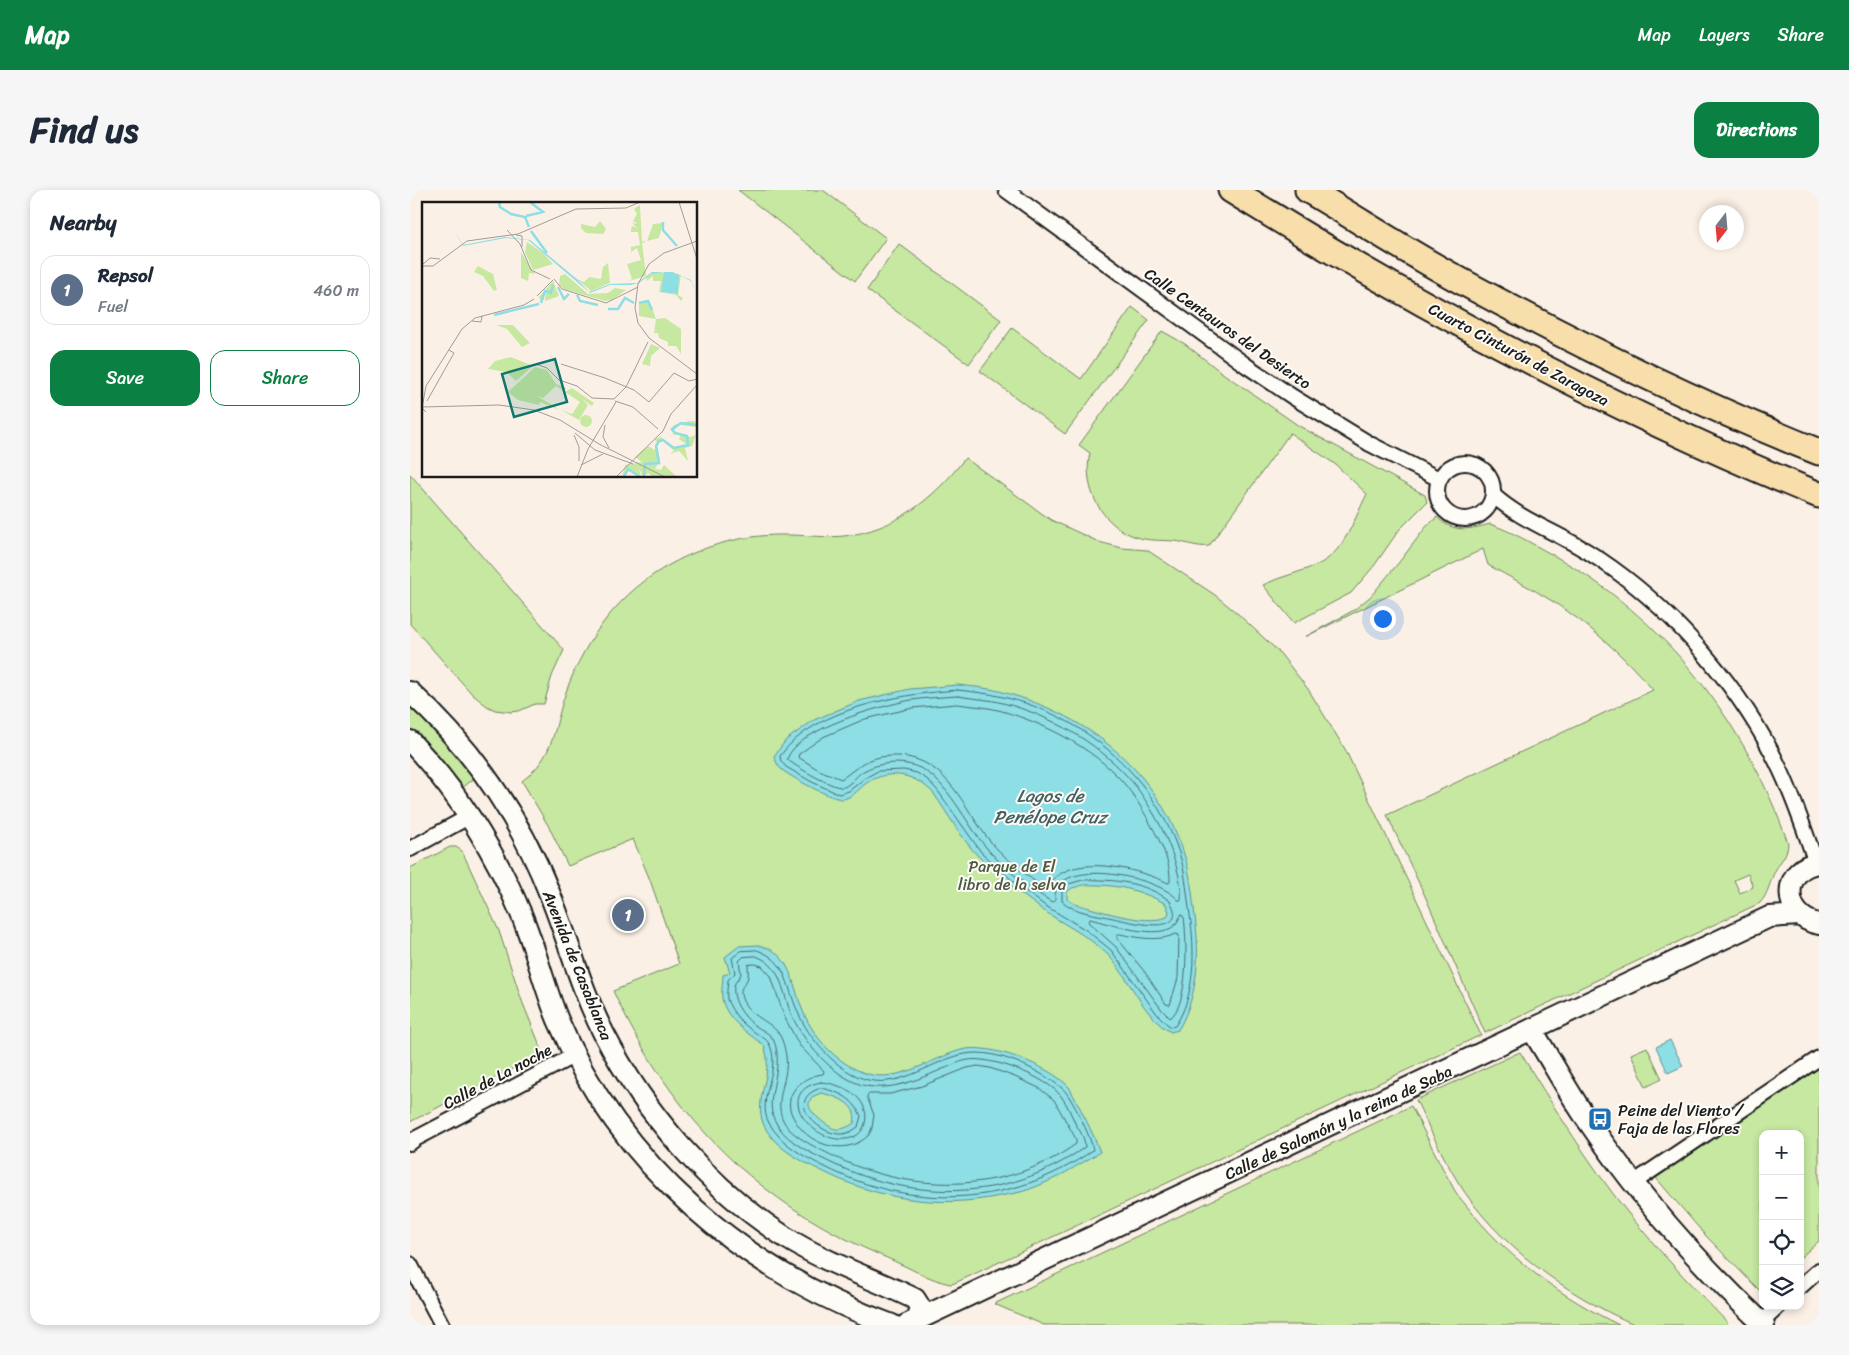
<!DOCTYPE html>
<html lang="en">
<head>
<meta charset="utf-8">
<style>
  :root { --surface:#fff; --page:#f6f6f7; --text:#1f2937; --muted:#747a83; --line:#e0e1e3; --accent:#0b8043 }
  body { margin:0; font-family:Sriracha,sans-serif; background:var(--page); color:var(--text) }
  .controls { position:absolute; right:15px; bottom:15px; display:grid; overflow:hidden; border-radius:10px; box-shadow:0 2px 8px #0003 }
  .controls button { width:45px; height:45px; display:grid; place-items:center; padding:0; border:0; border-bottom:1px solid var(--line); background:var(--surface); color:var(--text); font:25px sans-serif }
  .compass { position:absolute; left:1289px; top:15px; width:45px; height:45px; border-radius:50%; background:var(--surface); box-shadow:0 2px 8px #0003; rotate:196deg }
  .you { position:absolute; left:972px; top:428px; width:18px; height:18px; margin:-12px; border:4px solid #fff; border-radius:50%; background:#1a73e8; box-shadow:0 0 0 8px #1a73e833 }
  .badge { display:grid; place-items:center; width:32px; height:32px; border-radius:50%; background:var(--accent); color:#fff; font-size:16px; font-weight:700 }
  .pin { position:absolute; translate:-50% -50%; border:2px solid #fff; box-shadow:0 1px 5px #0006 }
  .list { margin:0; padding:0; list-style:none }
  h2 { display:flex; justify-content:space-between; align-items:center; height:65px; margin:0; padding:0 20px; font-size:21px }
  h2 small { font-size:16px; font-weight:400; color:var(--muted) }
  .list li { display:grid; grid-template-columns:32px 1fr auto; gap:15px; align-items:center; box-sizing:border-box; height:70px; margin:0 10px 10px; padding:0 10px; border:1px solid var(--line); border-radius:15px }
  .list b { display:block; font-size:19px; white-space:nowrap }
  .list p { margin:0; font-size:16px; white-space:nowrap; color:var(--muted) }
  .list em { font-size:16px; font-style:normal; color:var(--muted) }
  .actions { display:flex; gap:10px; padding:15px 20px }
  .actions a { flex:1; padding:11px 0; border:1px solid var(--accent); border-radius:15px; text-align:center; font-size:18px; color:var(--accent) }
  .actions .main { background:var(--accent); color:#fff }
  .icon { flex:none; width:28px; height:28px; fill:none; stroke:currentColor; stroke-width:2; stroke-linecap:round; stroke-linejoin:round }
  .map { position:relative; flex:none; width:1409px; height:1135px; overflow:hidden; border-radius:15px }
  header { display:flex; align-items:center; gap:30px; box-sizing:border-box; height:70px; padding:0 25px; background:var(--accent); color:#fff }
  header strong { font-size:24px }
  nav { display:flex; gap:28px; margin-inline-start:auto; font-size:18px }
  .intro { display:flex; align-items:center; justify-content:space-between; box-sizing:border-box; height:120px; padding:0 30px }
  h1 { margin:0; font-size:35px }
  .button { padding:12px 22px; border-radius:15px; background:var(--accent); color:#fff; font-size:18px; font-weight:700 }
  main { display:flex; gap:30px; padding:0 30px }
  aside { flex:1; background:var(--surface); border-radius:15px; box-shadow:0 2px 8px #0003 }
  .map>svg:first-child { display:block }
  .green { fill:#c6e8a1; stroke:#71825e; fill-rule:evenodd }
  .water { fill:#8ddee5; stroke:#609095; fill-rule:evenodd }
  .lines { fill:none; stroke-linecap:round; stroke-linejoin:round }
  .shore { stroke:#496a6c; stroke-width:1 }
  .street-casing { stroke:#1c1c1c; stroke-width:18 }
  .secondary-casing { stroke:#1c1c1c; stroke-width:24 }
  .highway-casing { stroke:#1c1c1c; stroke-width:29 }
  .street { stroke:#fdfcf7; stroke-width:14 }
  .secondary { stroke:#fdfcf7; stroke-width:20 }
  .highway { stroke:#f8deab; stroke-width:25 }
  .labels { text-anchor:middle; stroke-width:4; stroke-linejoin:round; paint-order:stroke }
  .street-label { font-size:16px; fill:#1c1c1c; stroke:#fdfcf7 }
  .park-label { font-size:16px; fill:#4f5944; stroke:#fdfcf7 }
  .poi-label { font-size:16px; fill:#1c1c1c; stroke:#fdfcf7; text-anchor:start }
  .water-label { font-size:18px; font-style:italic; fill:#446062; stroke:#fdfcf7 }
  .inset-river { fill:none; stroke:#8ddee5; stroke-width:2.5 }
  .inset-road { fill:none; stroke:#a29b95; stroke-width:1 }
  .view { fill:#0f766e; fill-opacity:0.15; stroke:#0f766e; stroke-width:2.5 }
  .inset-edge { fill:none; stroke:#1c1c1c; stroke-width:2.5 }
</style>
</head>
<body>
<header>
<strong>Map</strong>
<nav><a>Map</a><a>Layers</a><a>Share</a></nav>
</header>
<div class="intro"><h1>Find us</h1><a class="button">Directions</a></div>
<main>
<aside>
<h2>Nearby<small></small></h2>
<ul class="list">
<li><span class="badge" style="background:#5c6f8a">1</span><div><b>Repsol</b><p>Fuel</p></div><em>460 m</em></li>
</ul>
<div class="actions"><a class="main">Save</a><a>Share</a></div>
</aside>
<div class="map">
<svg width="1409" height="1135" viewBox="0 0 1409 1135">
  <rect width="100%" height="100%" fill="#fbf0e6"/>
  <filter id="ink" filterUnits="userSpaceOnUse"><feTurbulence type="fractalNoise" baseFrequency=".02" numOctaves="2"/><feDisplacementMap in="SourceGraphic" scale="10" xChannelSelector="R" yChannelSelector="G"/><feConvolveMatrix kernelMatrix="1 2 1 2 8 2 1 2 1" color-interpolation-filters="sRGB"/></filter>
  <g filter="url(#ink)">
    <!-- green -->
    <path class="green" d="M 328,0 L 413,0 L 476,48 L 445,91 Z
      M 489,54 L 591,130 L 559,174 L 457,100 Z
      M 722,117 L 739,130 L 655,244 L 570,181 L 602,138 L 671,189 Z
      M 752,141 L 775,154 L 811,182 L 889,236 L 1015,305 L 1017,312 L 989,340 L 964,376 L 941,403 L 884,433 L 853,395 C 871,386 893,382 911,373 C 935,360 945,327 957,304 L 926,275 L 880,243 L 799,356 C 788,358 775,352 764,351 C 751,350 738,351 726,347 C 691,335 672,298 680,263 L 669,255 Z
      M 555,268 L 641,330 L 689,352 L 712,358 L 737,360 L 805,405 L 827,423 L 869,462 L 898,499 L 935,559 L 1071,845 L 545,1093 L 540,1094 C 520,1090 496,1076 477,1068 C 346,1013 263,929 203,801 L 269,774 L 240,690 L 223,649 L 158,676 L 139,637 L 112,591 C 146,565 143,538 156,502 C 175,448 211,401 261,374 C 297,354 337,344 378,345 C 397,345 415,348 434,346 C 485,340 525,308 555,268 Z
      M 0,284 L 154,460 L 142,486 L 134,514 L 125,514 L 109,521 L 101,522 L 85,520 L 77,516 L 63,505 L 0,434 Z
      M 1027,327 C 1043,344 1061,339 1080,334 C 1101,341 1121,353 1141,364 C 1254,426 1335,531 1378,653 C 1378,665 1370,671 1365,681 C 1359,693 1359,703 1350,713 L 1075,843 L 1015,706 L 977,625 L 1243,500 C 1214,466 1180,435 1142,411 C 1122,398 1099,387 1078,375 L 1073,359 L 895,447 L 944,420 L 961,406 L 990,371 L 1016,337 ZM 1338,684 L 1343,697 L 1330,703 L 1324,690 Z
      M 0,514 L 31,545 L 65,588 L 52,598 L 0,538 Z
      M 40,657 L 46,657 L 52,661 L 89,741 L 112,811 L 131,858 L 127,866 L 0,932 L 0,678 Z
      M 1237,857 L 1252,889 L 1236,897 L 1221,864 Z
      M 1110,862 C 1140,911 1170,959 1204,1005 C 1239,1051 1278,1092 1318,1133 L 1316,1135 L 1226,1135 C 1158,1106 1087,1055 1048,992 C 1032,966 1019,937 1006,910 Z
      M 1409,878 L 1409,1051 L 1390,1068 L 1390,944 L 1353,944 L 1352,1103 L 1295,1045 L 1246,988 Z
      M 1001,916 C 1016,944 1029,973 1045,1001 C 1050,1009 1058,1017 1064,1025 C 1103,1072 1154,1108 1209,1135 L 634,1135 L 584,1114 Z"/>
    <!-- water -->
    <path class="water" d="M 548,495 C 564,497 581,498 596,503 C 679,526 749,582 775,667 C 780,683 782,702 784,719 C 790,760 790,803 768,840 L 761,842 C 734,829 718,784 696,763 C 676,744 652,734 630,718 C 608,702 587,685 568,666 C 551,648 538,624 524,604 C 507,585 481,578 458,592 C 450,597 444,607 433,609 C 423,610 380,587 371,579 C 367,575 366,571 364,566 L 376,550 L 404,530 L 449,511 L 500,499 ZM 674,695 C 704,694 729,699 756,714 L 759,722 L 757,727 C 735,736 689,720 665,714 L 657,709 L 657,702 L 662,698 Z
      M 348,755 C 352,756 358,758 362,760 C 381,772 384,797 391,816 C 401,845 427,875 458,884 C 488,893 523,868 551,860 C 579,852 640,876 659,897 C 662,902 665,909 668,914 C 676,930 684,945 690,962 C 667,976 645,990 620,999 C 610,1003 600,1004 590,1006 C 528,1019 466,1009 410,980 C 389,970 362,956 353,933 C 345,911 359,891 357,869 C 357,865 355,859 354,855 C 338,844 315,828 312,808 C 311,801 313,792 313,785 L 320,783 L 315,767 L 329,756 ZM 411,903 C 426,906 449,914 444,933 C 438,937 432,940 425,939 C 418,937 398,922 399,914 C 399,912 401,909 402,907 Z
      M 1260,850 L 1273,876 L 1258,883 L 1246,857 Z"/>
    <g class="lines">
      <!-- shore -->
      <path class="shore" d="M 548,500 C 563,502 578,503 593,507 C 674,525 747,588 771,669 C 776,687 777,706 780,725 C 785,760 786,805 765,836 L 761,837 L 757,834 L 747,824 L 701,760 L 676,740 L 634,715 L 605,693 L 571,662 L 528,601 L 518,590 L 507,583 L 494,580 L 468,581 L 455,588 L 439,601 L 429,604 L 402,592 L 376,577 L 371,571 L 370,566 C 405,517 492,504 548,500 Z
        M 548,506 C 563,509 579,509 593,513 C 639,525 685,551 717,586 C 730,600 740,617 749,633 C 759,652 773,688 771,710 L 768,710 C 750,686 640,664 645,711 L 642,712 C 621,700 590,675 575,656 C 556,633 537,591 510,578 C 493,570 468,572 452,582 C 446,586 441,594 434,597 C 426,600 384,576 377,569 C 388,538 471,516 501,510 C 516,508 532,507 548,506 Z
        M 547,514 C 562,516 578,517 592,521 C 636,534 681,557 712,591 C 724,605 733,620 741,635 C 751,652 761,673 760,692 L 758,693 C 730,679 655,660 638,698 L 635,699 C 616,685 595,669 580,651 C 553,618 538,569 489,566 C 481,566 471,566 463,569 C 450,573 441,583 431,589 L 409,580 L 388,567 L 389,564 L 413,547 L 455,529 L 503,518 Z
        M 673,690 C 703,689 735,692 760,711 C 782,749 717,731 703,728 C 686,724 665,723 652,711 L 652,701 L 659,694 Z
        M 771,725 L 774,727 C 777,749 779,815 760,828 L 752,820 L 706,757 L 678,732 L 680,729 C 700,734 750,751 765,735 C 768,732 769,728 771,725 Z
        M 710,744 C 730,748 747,752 766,744 L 769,745 L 768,788 L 760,815 L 756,814 L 734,781 L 707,748 L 707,745 Z
        M 347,760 C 377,770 376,794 387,820 C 398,848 427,882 458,890 C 493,898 522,870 555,864 C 586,858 630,880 653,899 C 661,906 682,949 683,960 C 603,1017 502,1021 415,977 C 393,966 372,955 359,933 C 345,909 374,877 358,852 C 355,848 347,844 343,841 C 332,834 321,821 317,809 C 316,803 318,795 318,790 L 325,783 L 322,768 L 331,761 Z
        M 346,766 C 371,775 372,799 380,821 C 391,850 424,889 456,896 C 483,901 509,889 533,879 C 541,876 550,871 558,870 C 581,866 637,887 651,906 C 657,914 661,924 665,933 C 670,941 675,948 675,957 C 596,1014 498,1012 413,969 C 395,960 373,949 364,929 C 354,907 375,879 364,851 C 361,843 351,840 344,835 C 333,826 322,811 324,796 C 325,791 329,789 331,784 L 329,771 L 333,767 Z
        M 345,774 L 352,776 L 361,786 L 374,826 L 389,855 L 414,881 L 413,884 C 392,886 371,905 383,927 C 397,955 435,968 459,945 L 462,938 L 464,925 L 457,907 L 458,904 L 480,904 L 512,896 L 557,878 L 568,876 L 580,878 L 605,887 L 629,898 L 644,910 L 666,949 L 666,954 C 595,1005 498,1004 421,965 C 407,958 390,950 379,939 C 358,915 380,892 376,866 C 375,859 373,850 369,844 C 359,829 334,825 331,804 C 330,798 334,795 337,790 C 339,785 338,781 338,775 Z
        M 411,892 C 423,893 441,899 449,909 C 462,924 456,948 435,949 C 401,953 362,901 411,892 Z
        M 411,898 C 430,902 443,908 451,926 L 448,937 C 445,939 441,942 437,943 C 414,951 370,910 411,898 Z"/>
      <!-- street casing -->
      <g class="street-casing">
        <path id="street" d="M 596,0 L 837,176 L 883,207 L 960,254 L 1029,289
          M1027 301a28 28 0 1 1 56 0a28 28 0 1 1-56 0Z
          M 1083,305 C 1105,325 1131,336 1157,350 C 1173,358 1188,368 1202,378 C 1269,426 1334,503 1369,577 C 1384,608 1395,641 1406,673
          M 0,659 L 60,626
          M 0,953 L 5,949 L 165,865
          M 1223,993 L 1409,868
          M 0,1074 L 32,1135
          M 1390,1097 L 1409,1080
          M 1352,1132 L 1369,1116"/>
      </g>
      <!-- secondary casing -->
      <g class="secondary-casing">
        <path id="secondary" d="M 0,502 C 61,557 109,626 139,702 C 158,749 171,799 194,844 C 235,924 299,998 375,1047 C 416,1073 462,1088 505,1109 L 510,1117 L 509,1129
          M 0,551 C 49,603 85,661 112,726 C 126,760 134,796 148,830 C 210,976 335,1082 482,1135
          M 1409,673 C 1371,677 1371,727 1409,734
          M 1122,840 C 1141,870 1158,902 1178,931 C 1229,1006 1288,1073 1354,1135
          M 496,1135 L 1359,727 L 1390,725"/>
      </g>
      <!-- highway casing -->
      <g class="highway-casing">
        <path id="highway" d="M 821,0 C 1009,117 1204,221 1409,305
          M 898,0 C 949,30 999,63 1051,91 C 1167,154 1286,213 1409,262"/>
      </g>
      <!-- street -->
      <use href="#street" class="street"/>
      <!-- secondary -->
      <use href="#secondary" class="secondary"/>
      <!-- highway -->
      <use href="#highway" class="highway"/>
    </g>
  </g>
  <!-- icons -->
  <defs>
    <g id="bus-square" transform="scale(1.25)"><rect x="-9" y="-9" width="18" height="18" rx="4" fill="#1f6fb2" stroke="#fdfcf7"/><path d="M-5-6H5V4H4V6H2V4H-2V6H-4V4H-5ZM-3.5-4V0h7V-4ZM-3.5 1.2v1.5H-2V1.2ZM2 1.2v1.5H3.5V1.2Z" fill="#fff"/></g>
  </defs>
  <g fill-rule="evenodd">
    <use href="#bus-square" x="1190" y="929"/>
  </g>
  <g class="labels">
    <!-- street labels -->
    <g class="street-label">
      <text transform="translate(818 138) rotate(35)" y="6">Calle Centauros del Desierto</text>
      <text transform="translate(1109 164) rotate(28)" y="6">Cuarto Cinturón de Zaragoza</text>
      <text transform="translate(168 775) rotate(68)" y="6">Avenida de Casablanca</text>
      <text transform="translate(87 886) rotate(-28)" y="6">Calle de La noche</text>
      <text transform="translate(928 932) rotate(-25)" y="6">Calle de Salomón y la reina de Saba</text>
    </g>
    <!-- park labels -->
    <g class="park-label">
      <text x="602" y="682">Parque de El<tspan x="602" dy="18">libro de la selva</tspan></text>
    </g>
    <!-- poi labels -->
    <g class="poi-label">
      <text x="1208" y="926">Peine del Viento /<tspan x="1208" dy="18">Faja de las Flores</tspan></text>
    </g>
    <!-- water labels -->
    <g class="water-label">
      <text x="640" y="612">Lagos de<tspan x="640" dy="21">Penélope Cruz</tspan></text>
    </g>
  </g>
  <!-- overview -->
  <g transform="translate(12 12)">
    <rect width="275" height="275" fill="#fbf0e6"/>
    <path d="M 218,3 L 220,39 L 224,40 L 220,41 L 224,74 L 207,79 L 210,77 L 205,62 L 219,58 L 215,46 L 209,50 L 209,45 L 218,43 L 216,30 L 209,30 L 209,26 L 211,24 L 216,27 L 210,21 L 215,22 L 211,19 L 215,12 L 212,7 ZM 178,19 L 184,27 L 181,32 L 164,31 L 159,26 L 159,22 L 173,25 ZM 241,21 L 237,36 L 225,39 L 231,22 ZM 105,40 L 121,51 L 131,62 L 111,68 L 103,50 ZM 99,50 L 113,72 L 107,71 L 106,79 L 99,76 ZM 186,61 L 188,81 L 169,89 L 155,77 L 162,80 L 167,75 L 179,77 L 181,65 ZM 56,64 L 71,72 L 75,88 L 72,89 L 61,74 L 52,70 ZM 250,70 L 259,73 L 256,93 L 261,96 L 259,99 L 254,93 L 237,90 L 239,79 L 231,79 L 231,74 L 225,79 L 224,75 L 230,71 ZM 242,75 L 256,77 L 256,92 L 239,90 ZM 143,72 L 166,92 L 186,91 L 193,86 L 204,88 L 190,98 L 183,99 L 142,87 L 137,83 L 138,74 ZM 131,79 L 137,94 L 123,99 L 124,88 L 119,100 L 117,95 ZM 223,98 L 228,100 L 234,117 L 243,116 L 259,127 L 259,152 L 254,144 L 246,144 L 246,140 L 237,136 L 236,131 L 232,131 L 234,117 L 217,114 L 217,102 ZM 74,123 L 91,123 L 108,141 L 100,145 L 85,127 ZM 229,142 L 238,146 L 229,154 L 228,164 L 220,162 ZM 89,155 L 111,164 L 94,179 L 84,170 L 66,167 L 73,159 ZM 113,165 L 125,168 L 134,182 L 144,186 L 142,189 L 134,184 L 121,196 L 115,194 L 138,208 L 118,200 L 117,203 L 96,198 L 86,190 ZM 150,186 L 172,201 L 170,204 L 160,197 L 166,203 L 157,218 L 139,208 L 150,212 L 158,200 L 143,190 ZM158 219a6 6 0 1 1 12 0a6 6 0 1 1-12 0ZM 268,219 L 273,219 L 275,225 L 258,223 L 251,229 L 268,235 L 274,233 L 270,244 L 263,246 L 266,259 L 257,249 L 248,252 L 252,249 L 241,239 L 235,242 L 238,258 L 233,267 L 239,268 L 242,263 L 255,275 L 231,275 L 226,271 L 221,275 L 217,266 L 219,275 L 207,269 L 200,275 L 203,263 L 220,260 L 213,255 L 226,244 L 233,248 L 235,240 L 232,237 L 239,235 L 250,244 L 258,246 L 264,242 L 257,237 L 259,232 L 252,233 L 249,228 L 252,223 Z" fill="#c6e8a1" fill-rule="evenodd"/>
    <path d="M 0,11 L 31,26 L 41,43 L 83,35 L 108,38 L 156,78 L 167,90 L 188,82 L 215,81 L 230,70 L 250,70 L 269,78 L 275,92 L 269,79 L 257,73 L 256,92 L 239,90 L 242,70 L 229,72 L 217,81 L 209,83 L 188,83 L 168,91 L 106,38 L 84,36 L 41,44 L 31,26 Z" fill="#8ddee5"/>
    <path class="inset-river" d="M 77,0 L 78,5 L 89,12 L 103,15 L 107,25M 104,14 L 121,10 L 108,0M 241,20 L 241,28 L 255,44M 109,29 L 125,51M 136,85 L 142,97 L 147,92M 155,93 L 158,99 L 176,103M 119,101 L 123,89 L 129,91 L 131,83M 217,101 L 226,99 L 230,108M 186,107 L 196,107 L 203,96 L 212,101M 72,113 L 117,102M 202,275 L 206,267 L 218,275M 222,275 L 223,262 L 237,261 L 234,244 L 237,239 L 241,238 L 252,246 L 266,243 L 265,234 L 253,231 L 250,227 L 259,221 L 275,223"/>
    <path class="inset-road" d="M 257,0 L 275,57M 85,28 L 98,42 L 109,68 L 128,77M 94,33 L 100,34 L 100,45M 275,39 L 242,51 L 227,62 L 216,82 L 213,106 L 216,121 L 227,136 L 275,172M 0,63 L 8,56 L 18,57M 0,64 L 11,64 L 45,39 L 96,32 L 154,7 L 204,6 L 218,0M 132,77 L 140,87 L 184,101 L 216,85M 115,94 L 131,78M 53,116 L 102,103 L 112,97M 50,119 L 59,120 L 60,114M 114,162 L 125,166 L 137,178 L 155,184 L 170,196 L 192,197 L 204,185 L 226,140M 139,162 L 183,176 L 212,188 L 227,200 L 252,171 L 267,179 L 275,177M 5,199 L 32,151 L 27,148M 193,199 L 211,205 L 236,227M 0,205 L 77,203 L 112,208 L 138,218 L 177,242 L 243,275M 4,210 L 0,206 L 4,184 L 40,127 L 53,116M 183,223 L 181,235 L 187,246M 153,231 L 173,248 L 211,262M 152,233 L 157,245 L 157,259M 159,263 L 181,252M 155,275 L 166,247 L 194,200M 194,275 L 241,229 L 249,212 L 275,183"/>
    <path class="view" d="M 133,157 L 145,200 L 92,215 L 80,172 Z"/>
    <rect width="275" height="275" class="inset-edge"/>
  </g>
</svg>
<div class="controls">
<button>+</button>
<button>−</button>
<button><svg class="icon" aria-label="locate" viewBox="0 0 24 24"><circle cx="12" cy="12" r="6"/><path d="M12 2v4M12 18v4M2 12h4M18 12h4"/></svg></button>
<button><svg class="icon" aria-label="layers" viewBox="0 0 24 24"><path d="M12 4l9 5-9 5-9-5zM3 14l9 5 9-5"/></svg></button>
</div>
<svg class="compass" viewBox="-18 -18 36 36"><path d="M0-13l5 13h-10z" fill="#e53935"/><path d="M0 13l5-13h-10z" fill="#747a83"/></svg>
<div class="you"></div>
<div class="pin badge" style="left:218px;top:725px;background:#5c6f8a">1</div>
</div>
</main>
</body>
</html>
